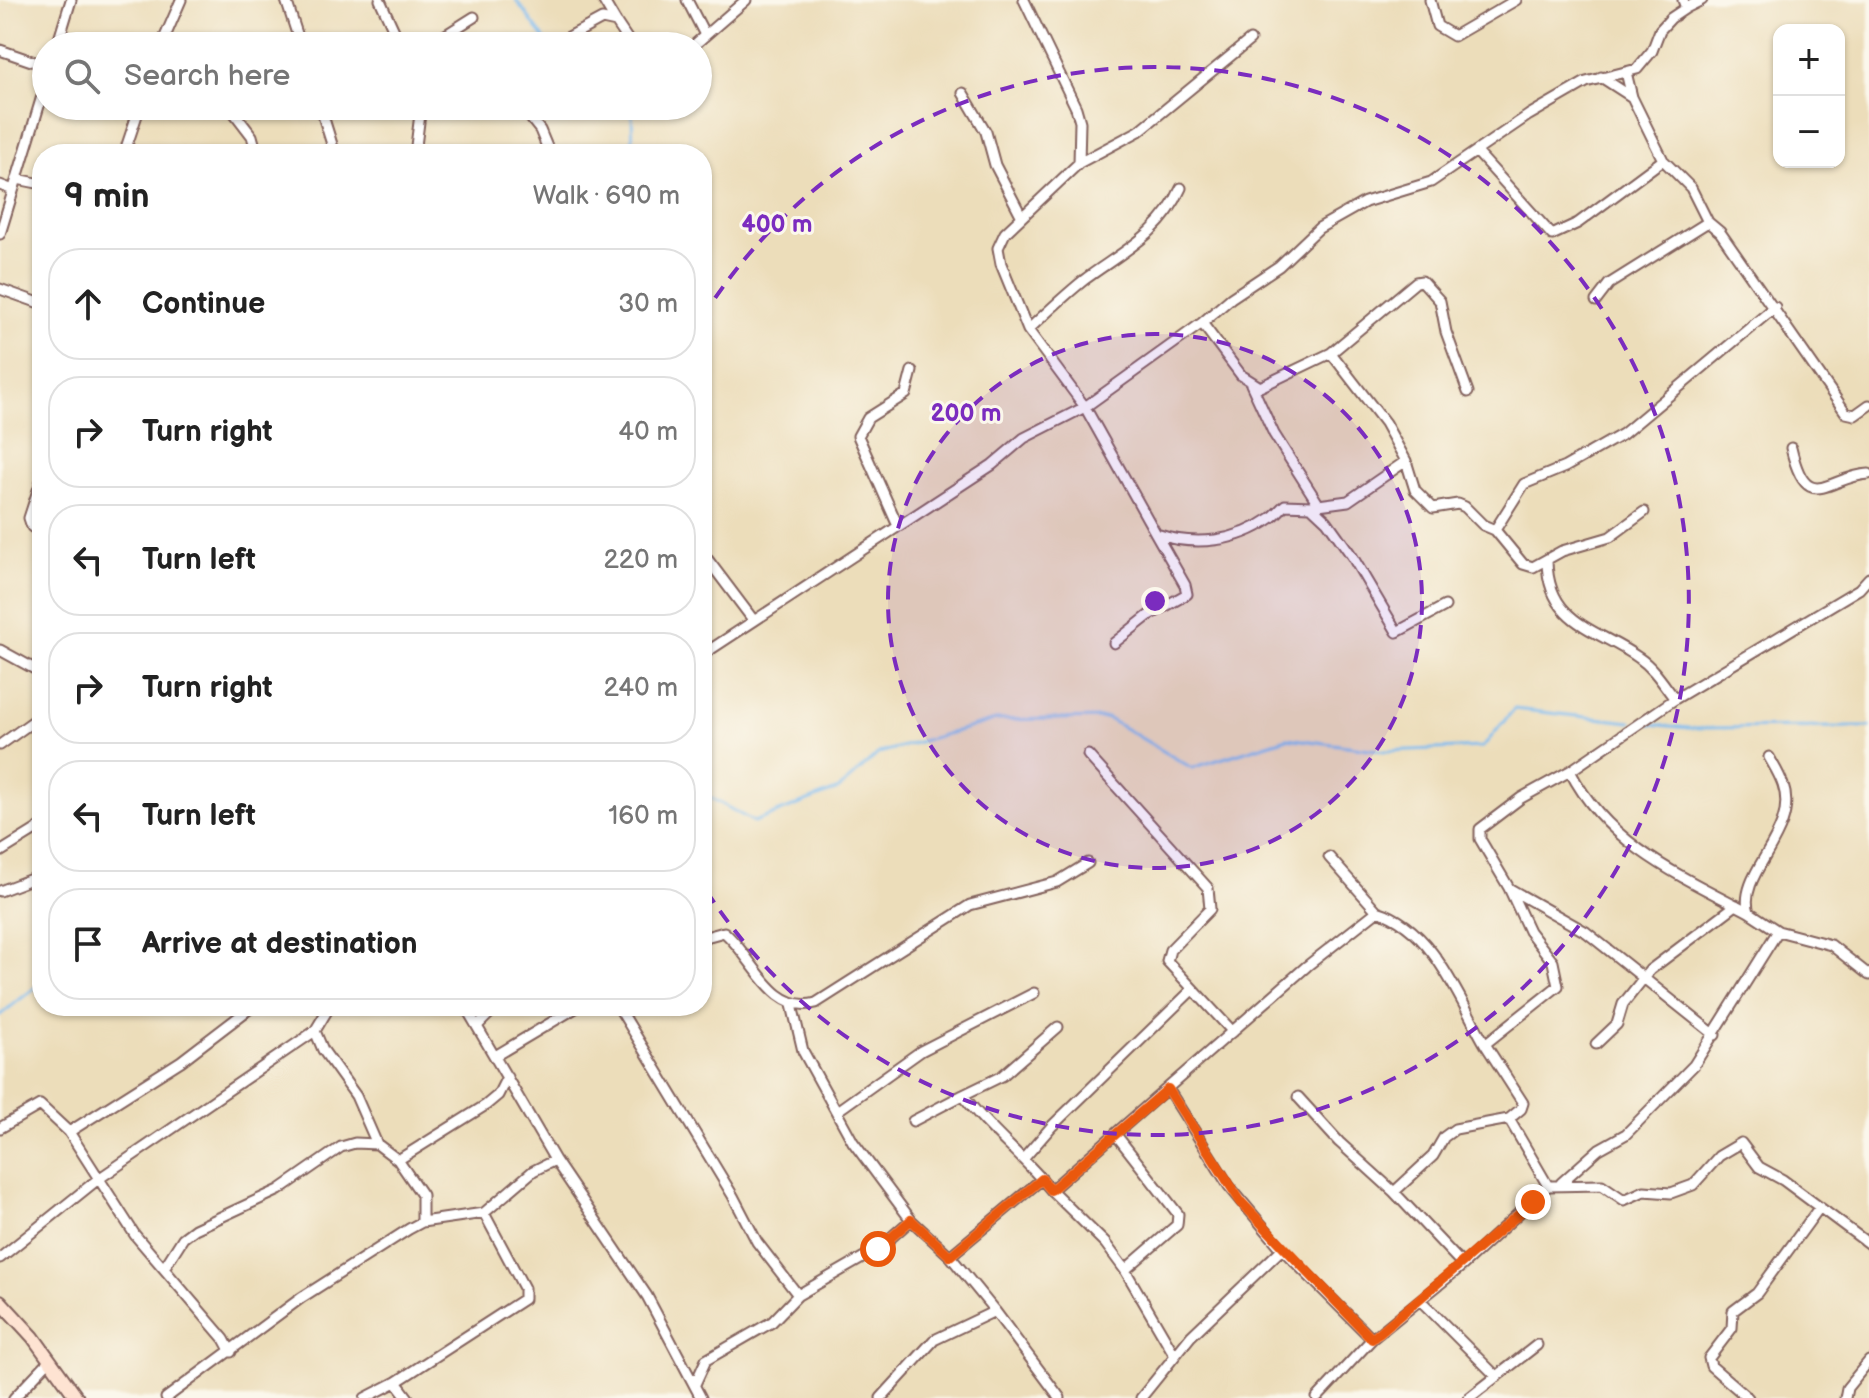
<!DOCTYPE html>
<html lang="en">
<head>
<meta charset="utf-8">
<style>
  :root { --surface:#fff; --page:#f6f6f6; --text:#222; --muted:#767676; --line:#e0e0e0 }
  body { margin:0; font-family:"Balsamiq Sans",sans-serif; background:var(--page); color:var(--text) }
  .controls { position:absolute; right:24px; top:24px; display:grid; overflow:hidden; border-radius:16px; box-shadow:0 2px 6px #0004 }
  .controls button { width:72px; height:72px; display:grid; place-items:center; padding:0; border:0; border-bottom:2px solid var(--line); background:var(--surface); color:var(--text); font:40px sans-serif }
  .stop { position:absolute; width:24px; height:24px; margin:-18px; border:6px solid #ea580c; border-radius:50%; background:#fff }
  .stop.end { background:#ea580c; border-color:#fff; box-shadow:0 2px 8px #0008 }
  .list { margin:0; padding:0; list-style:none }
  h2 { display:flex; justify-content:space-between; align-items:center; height:104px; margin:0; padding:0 32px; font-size:34px }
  h2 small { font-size:26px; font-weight:400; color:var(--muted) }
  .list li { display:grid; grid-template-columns:52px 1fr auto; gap:24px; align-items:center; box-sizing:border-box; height:112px; margin:0 16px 16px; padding:0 16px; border:2px solid var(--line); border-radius:32px }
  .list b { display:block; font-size:30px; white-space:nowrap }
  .list em { font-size:26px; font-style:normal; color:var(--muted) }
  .icon { flex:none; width:44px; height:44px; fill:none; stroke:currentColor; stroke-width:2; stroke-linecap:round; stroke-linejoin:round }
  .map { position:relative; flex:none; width:1869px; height:1398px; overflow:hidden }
  .search { position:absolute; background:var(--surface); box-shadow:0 2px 6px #0004; left:32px; top:32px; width:680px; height:88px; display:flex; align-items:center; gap:20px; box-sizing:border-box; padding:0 28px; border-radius:44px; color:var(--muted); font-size:30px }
  .panel { position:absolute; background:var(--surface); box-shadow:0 2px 6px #0004; left:32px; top:144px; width:680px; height:872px; border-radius:32px }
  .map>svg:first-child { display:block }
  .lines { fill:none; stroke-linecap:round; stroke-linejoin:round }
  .stream { stroke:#7abaee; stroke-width:3 }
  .street-casing { stroke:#83625d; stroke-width:13 }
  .secondary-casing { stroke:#83625d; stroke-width:16 }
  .street { stroke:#fff; stroke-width:9 }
  .secondary { stroke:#fee3d2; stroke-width:12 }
  .route { stroke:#ea580c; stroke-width:10 }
  .ring { fill:none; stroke:#7b2cbf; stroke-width:4; stroke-dasharray:14 10 }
  .centre { fill:#7b2cbf; stroke:#fbf7ec; stroke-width:4 }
  .ring-label { font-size:24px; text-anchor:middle; font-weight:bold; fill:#7b2cbf; stroke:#fbf7ec; stroke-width:6; stroke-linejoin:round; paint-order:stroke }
</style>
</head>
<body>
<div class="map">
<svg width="1869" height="1398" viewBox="0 0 1869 1398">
  <rect width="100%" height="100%" fill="#fbf7ec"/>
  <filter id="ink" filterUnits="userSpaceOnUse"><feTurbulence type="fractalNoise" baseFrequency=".0125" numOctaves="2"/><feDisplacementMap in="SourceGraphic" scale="16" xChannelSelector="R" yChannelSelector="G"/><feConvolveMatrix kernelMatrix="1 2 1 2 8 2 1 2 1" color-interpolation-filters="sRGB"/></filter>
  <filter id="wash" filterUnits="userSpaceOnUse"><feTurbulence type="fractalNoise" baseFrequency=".006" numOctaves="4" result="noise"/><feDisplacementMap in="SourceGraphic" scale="32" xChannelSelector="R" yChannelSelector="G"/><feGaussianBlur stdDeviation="1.8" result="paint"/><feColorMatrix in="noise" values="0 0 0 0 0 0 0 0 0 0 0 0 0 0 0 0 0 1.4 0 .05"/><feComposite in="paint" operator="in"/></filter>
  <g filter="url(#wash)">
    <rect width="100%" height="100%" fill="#ecddba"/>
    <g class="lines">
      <!-- stream -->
      <path class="stream" d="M 516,0 L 549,45
        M 625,106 L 632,112 L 633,154
        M 1651,724 L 1688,728 L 1869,727
        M 702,793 L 754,822 L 839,789 L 879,753 L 996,720 L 1107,718 L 1192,768 L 1287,738 L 1385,751 L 1483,747 L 1514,709 L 1631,722
        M 0,1015 L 42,982"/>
    </g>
  </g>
  <g filter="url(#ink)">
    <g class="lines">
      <!-- street casing -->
      <g class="street-casing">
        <path id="street" d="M 286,0 L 301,46
          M 380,0 L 401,46
          M 603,0 L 616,22
          M 687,0 L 705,35
          M 1024,0 L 1076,108 L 1080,122 L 1079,163 L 1005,233 L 998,248 L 1001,264 L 1028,330 L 1085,407 L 1156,534 C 1195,547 1237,542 1271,518 C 1277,514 1280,509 1285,505 L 1311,506 L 1348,501 L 1406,461
          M 1430,0 L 1437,26 L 1454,36 L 1516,0
          M 1686,8 L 1702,0
          M 57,46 L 71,0
          M 161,46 L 181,0
          M 428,46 L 474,17
          M 552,46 L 602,19 L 616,22 L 632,46
          M 693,46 L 746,0
          M 0,50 L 46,66
          M 1626,72 L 1632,97 L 1663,160
          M 1601,77 L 1632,97
          M 963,93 L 986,132 L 995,165 L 1021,215
          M 229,106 L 252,136 L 257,154
          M 320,106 L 335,154
          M 521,106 L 540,130 L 550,154
          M 1476,151 L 1552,235 L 1578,223 L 1663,160 L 1691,188 L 1708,222 L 1609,284 L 1596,301
          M 124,154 L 140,106
          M 415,154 L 421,106
          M 1079,163 L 1139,131 L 1250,40
          M 17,179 L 42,184
          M 0,185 L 13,190
          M 1708,222 L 1720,232 L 1846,413 L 1855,415 L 1869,405
          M 0,234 L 46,83
          M 0,289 L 42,304
          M 1202,323 L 1241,375 L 1260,387 L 1331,353 L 1416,282 L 1422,281 L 1440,301 L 1446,332 L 1468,392
          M 1028,330 C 1046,313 1064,296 1084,280 C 1123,251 1161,234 1181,188
          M 1331,353 L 1385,423 L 1406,461 L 1415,490 L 1433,508 L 1458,504 L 1465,507 L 1483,525 L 1495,530 L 1523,564 L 1533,567 L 1562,551 L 1610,537 L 1644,512
          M 1251,384 L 1274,434 L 1319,505
          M 1791,448 C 1807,517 1828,476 1869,474
          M 42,478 L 29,518 L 32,527 L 42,532
          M 1311,506 L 1327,521 L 1352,556 L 1397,632 L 1445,606
          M 898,526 L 858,436 L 868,418 L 906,394 L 912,371
          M 1495,530 L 1524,484 L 1565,467 L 1623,434 L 1775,307
          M 702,552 L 754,621
          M 1547,561 C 1548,624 1598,629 1639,658 C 1654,668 1664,685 1675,699
          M 1114,643 L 1148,616 L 1187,594 L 1185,585 L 1156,534
          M 0,650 L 42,673
          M 702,655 L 992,465 L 1024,438 L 1085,407 L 1202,323 L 1231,298 L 1279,266 L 1319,228 L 1365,202 L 1431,182 L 1529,115 L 1586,82 L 1637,69 L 1652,51 L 1660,30 L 1671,18 L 1686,8 L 1683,0
          M 0,745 L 42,715
          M 1088,755 L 1208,888 L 1210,909 L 1170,950 L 1167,961 L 1233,1032
          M 1769,757 C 1774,766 1780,775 1783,785 C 1800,833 1736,874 1749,912 L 1778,931 L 1831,945 L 1869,975
          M 0,852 L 42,826
          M 1510,889 L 1586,932 L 1715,1035
          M 0,891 L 42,875
          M 1377,911 C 1433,928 1458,997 1485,1044
          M 1749,912 C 1680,876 1607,844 1570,771 L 1675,699 L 1859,589 L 1869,578
          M 702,938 L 724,932 C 753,956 772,1015 816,1003 L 970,905 L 1057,882 L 1088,863
          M 792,1005 L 803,1051 L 853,1142 L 911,1220 L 950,1256 L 995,1311 L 1060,1398
          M 465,1006 L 555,1160 L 647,1296 L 701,1398
          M 618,1006 L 733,1196 L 757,1242 L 798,1295
          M 477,1026 L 497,1006
          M 315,1031 L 323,1050 L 356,1096 L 377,1144
          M 1596,1044 L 1617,1024 L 1623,1004 L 1650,970 L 1736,905
          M 495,1056 L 579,1006
          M 1168,1089 L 1229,1186 L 1282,1249
          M 1298,1097 L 1339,1142 L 1394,1192
          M 837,1111 L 921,1051 L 1034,993
          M 1509,1119 L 1548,1186 L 1602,1185 L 1624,1200 L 1644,1191 L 1671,1193 L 1693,1185 L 1719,1156 L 1741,1143 L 1759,1167 L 1783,1180 L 1869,1244
          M 913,1121 L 963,1095
          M 0,1128 L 40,1105 L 69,1132 L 135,1235 L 224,1339 L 231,1352
          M 69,1132 L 181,1061 L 253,1006
          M 1117,1136 L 1178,1214 L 1177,1225 L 1125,1270
          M 1025,1157 L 1052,1126 L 1192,990
          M 398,1160 L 486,1105 L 498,1095 L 507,1077
          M 1561,1183 L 1599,1149 L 1626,1134 L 1694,1065 L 1778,931
          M 1051,1190 C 1024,1156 989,1131 963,1095 L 1002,1076 L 1058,1027
          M 950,1256 L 1042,1179
          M 0,1258 L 97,1180 L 315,1031 L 330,1006
          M 1463,1265 L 1548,1186
          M 164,1268 L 183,1238 L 195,1229 L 279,1190 L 341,1147 L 355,1143 L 377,1144 L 398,1160 L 422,1195 L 422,1222
          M 1420,1300 L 1497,1377
          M 1372,1339 L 1463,1265 L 1394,1192 L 1433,1156 L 1444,1137 L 1455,1129 L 1509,1119 L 1521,1109 L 1523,1103 L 1485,1044 L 1558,986 L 1553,962 L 1529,931 L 1509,888 L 1480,839 L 1480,829 L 1521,798 L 1570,771
          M 1174,1354 L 1125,1270 L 1105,1243 L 1051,1190 L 1307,966 L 1377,911 L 1329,857
          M 396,1382 L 524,1299 L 524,1288 L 484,1213
          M 695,1384 L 706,1360 L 772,1322 L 798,1295 L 878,1249 L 911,1220
          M 14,1398 L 50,1360
          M 166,1398 L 301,1298 L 409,1229 L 422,1222 L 484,1213 L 533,1171 L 555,1160
          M 365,1398 L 396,1382 L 408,1398
          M 881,1398 L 934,1340 L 995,1311
          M 1141,1398 L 1191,1336 L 1282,1249 L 1372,1339 L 1317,1398
          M 1469,1398 L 1537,1345
          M 1748,1398 L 1711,1366 L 1709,1358 L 1732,1328 L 1733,1311 L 1757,1293 L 1819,1208
          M 1845,1398 L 1847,1388 L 1869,1361"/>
      </g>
      <!-- secondary casing -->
      <g class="secondary-casing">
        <path id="secondary" d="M 0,1301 L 33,1337 L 77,1398"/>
      </g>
      <!-- street -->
      <use href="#street" class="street"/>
      <!-- secondary -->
      <use href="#secondary" class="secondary"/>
    </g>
  </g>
  <g class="lines" filter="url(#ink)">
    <!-- route -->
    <path class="route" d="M 878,1249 L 911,1220 L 950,1256 L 1042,1179 L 1051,1190 L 1168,1089 L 1241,1202 L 1372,1339 L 1533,1202"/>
  </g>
  <!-- distance rings -->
  <circle cx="1155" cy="601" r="267" fill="#7b2cbf" fill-opacity=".12"/>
  <g class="ring">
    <circle cx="1155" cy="601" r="267"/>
    <path d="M702 318A534 534 0 1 1 702 884"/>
  </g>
  <circle cx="1155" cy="601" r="12" class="centre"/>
  <g class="ring-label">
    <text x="777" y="232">400 m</text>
    <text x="966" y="421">200 m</text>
  </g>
</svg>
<div class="controls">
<button>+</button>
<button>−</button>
</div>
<div class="stop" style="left:878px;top:1249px"></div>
<div class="stop end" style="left:1533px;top:1202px"></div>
<div class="search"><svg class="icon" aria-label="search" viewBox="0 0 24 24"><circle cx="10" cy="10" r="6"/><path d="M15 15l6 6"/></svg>Search here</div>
<section class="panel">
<h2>9 min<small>Walk · 690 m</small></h2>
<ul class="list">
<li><svg class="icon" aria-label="ahead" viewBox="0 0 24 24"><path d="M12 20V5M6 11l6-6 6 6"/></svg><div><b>Continue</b></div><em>30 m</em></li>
<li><svg class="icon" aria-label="right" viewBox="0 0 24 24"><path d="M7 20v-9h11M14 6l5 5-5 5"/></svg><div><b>Turn right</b></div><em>40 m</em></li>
<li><svg class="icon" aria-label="left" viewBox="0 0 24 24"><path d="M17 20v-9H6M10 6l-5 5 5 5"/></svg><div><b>Turn left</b></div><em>220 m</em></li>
<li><svg class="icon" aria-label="right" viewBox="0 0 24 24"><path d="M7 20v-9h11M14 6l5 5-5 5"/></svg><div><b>Turn right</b></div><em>240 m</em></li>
<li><svg class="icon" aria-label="left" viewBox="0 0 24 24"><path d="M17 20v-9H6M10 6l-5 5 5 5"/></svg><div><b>Turn left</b></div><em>160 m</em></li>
<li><svg class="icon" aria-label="arrive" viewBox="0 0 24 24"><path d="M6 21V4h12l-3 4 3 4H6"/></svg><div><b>Arrive at destination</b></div></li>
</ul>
</section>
</div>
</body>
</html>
